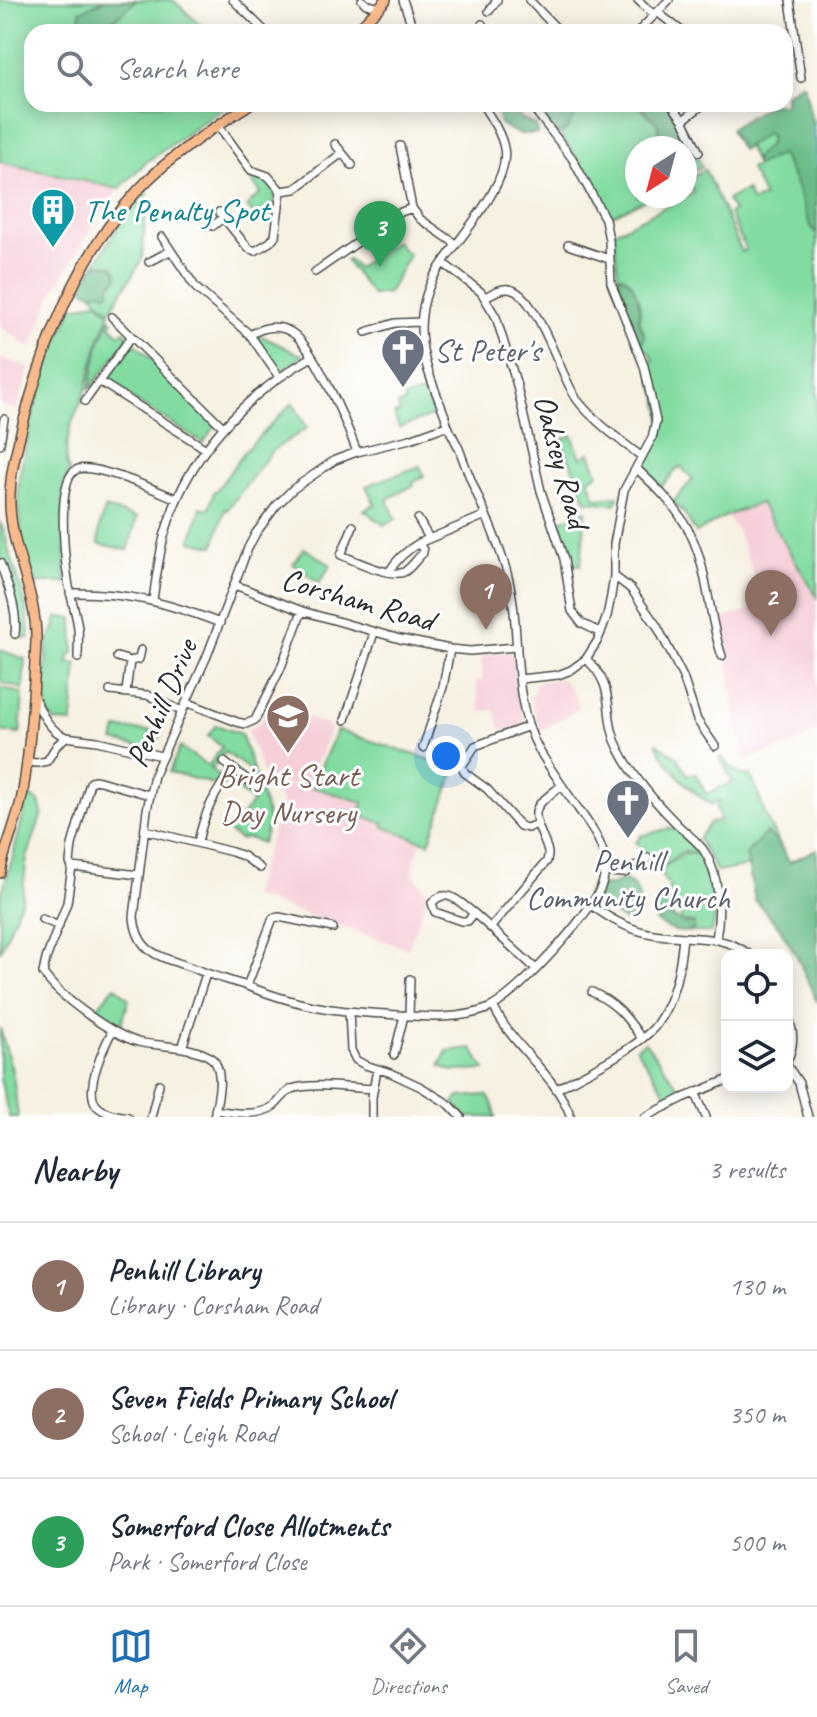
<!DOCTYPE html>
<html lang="en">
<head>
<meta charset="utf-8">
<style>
  :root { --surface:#fff; --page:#f2f2f3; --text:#1f2937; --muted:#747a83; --line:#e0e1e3; --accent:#1f6fb2 }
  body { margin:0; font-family:Caveat,sans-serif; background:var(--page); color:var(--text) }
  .controls { position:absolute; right:24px; bottom:24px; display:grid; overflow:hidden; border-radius:16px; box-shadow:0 4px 20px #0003 }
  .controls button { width:72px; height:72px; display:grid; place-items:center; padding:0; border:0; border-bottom:2px solid var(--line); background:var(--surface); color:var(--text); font:40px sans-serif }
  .compass { position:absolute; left:625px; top:136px; width:72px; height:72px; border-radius:50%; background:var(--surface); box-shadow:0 4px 20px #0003; rotate:216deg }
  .you { position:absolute; left:446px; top:756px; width:28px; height:28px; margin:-20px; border:6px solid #fff; border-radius:50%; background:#1a73e8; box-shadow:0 0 0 12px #1a73e833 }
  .badge { display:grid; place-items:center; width:52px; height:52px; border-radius:50%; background:var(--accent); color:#fff; font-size:26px; font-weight:700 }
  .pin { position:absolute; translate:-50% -66px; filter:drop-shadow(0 2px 4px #0008) }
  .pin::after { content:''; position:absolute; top:42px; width:28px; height:24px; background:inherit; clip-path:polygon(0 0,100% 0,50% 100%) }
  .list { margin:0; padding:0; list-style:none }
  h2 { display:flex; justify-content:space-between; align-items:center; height:104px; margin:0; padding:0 32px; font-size:34px }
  h2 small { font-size:26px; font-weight:400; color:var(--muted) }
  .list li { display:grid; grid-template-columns:52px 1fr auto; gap:24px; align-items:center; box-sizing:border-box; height:128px; padding:0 32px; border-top:2px solid var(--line) }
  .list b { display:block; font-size:30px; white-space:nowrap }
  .list p { margin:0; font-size:26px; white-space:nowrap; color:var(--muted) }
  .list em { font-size:26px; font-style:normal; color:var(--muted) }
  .icon { flex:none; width:44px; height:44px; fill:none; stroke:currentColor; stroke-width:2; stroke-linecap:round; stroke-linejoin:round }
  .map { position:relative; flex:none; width:817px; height:1117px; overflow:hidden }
  .search { position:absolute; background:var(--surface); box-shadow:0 4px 20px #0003; left:24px; right:24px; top:24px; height:88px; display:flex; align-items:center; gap:20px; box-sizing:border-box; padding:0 28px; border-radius:24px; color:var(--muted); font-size:30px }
  .sheet { height:488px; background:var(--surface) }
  nav { display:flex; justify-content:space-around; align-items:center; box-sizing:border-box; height:112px; border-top:2px solid var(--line); background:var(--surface); font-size:22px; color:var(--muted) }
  nav a { display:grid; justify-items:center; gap:4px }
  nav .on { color:var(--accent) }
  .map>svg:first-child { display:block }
  .built { fill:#f6cfd9 }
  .green { fill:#82dca2; stroke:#568466; stroke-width:2 }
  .forest { fill:#69bc88; stroke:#4a745a; stroke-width:2 }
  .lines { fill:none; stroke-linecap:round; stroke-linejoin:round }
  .stream { stroke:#49b5c6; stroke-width:2 }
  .minor-casing { stroke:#4a4946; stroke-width:10 }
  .major-casing { stroke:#4a4946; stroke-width:12 }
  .minor { stroke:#fff; stroke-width:7 }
  .major { stroke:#fabb8c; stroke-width:9 }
  .labels { text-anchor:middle; stroke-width:6; stroke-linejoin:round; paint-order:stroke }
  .culture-label { font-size:32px; fill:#0d838f; stroke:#fff; text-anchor:start }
  .worship-label { font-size:32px; fill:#5b616d; stroke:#fff; text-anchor:start }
  .street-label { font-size:32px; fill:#2b2b2b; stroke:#fff }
  .education-label { font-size:32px; fill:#785e54; stroke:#fff }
</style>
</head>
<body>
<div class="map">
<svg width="817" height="1117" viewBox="0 0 817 1117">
  <rect width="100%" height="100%" fill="#fff"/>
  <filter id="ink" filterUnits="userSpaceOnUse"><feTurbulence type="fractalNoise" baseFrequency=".0125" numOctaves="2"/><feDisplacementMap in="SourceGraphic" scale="16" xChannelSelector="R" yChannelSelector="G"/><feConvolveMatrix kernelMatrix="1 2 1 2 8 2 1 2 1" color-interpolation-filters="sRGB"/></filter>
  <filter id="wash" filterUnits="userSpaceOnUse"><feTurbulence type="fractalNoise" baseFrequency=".006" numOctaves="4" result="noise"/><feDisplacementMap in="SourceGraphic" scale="32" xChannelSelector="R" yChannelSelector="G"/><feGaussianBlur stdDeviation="1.8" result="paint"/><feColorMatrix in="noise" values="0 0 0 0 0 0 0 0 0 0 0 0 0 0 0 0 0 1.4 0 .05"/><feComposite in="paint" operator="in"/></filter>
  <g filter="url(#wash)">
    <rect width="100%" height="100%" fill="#f7f1e2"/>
    <!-- built -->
    <path class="built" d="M 0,162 L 119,189 L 90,230 L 51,297 L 31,349 L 0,326 Z
      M 0,358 L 30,367 L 17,410 L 0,406 Z
      M 760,503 L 817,597 L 817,732 L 801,741 L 746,760 L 737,728 L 723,619 L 765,604 L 736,528 L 726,516 Z
      M 507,652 L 511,653 L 514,658 L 514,672 L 524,721 L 520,727 L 502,733 L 495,710 L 480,712 L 476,681 L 482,680 L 482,656 Z
      M 562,678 L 571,690 L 579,708 L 540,731 L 531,699 L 536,682 Z
      M 270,703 L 331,727 L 308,785 L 271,783 L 264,777 L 247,730 L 259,724 Z
      M 273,785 L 312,787 L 363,802 L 360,816 L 385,823 L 384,827 L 421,841 L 413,866 L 413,875 L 428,892 L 408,949 L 251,896 L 282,803 Z"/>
    <!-- green -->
    <path class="green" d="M 0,0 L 173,0 L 208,32 L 32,32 L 32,104 L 229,104 L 145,163 L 119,189 L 0,162 Z
      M 800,84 L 804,84 L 817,145 L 817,597 L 760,503 L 726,516 L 696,533 L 684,513 L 673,502 L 693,479 L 680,466 L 661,487 L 645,468 L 644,464 C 648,454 655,445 659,435 C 666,413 654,386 648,365 L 654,360 L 647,350 L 641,346 C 647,334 643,332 640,321 C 638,313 641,316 640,308 C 638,294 632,282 621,275 L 618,275 L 614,232 L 694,193 L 688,178 L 705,170 L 737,241 L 741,252 L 746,250 L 729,213 L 733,211 L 727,200 L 746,190 L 752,202 L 764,197 L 750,169 L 756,166 L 748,147 L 741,150 L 730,129 L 769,104 L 785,104 L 785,94 Z
      M 550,104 L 666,104 L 681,124 L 702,167 L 685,174 L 685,148 L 637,148 L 637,196 L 651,197 L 609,217 L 575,155 L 554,127 Z
      M 241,163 C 254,180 251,173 267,179 L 275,189 L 275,203 L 271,208 L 270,218 L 256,218 L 247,206 L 261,193 L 239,165 Z
      M 148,189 L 142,260 L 110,311 L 93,294 L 82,287 L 119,225 Z
      M 395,241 L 409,255 L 388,293 L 372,295 L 346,261 L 349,259 L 357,268 Z
      M 97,301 L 110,313 L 100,337 L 86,390 L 71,425 L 67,443 L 66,462 L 69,471 L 64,485 L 66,583 L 38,583 L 36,586 L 23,545 L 18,502 L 19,477 L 39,387 L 73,306 L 78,307 Z
      M 110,318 L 113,321 L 110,325 L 120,334 L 124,331 L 128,335 L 128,339 L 89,390 L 101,338 Z
      M 257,334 L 303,356 L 282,370 L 276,370 L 256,338 Z
      M 134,342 L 217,424 L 203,443 L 106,382 L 103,378 L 130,343 Z
      M 426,392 L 434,415 L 399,428 L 394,414 L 400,412 L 398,405 L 406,402 L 404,398 Z
      M 293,403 L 307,428 L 272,451 L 227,510 L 225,509 L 214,546 L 191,541 L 201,507 L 209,509 L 214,491 L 216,491 L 245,451 Z
      M 572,435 L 581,458 L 590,453 L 598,474 L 589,479 L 596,498 L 618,496 L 616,504 L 586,501 L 561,440 Z
      M 420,466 L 424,476 L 413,482 L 414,485 L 387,499 L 396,519 L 384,525 L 364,510 L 375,504 L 366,486 Z
      M 105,508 L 137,518 L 128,550 L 99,544 L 99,529 Z
      M 586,510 L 581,565 L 570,564 L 556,523 Z
      M 0,523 C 6,530 6,543 9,552 C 19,581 29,607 29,638 L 17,637 L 19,631 L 24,630 L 24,626 L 19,622 L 13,595 L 0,556 Z
      M 304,548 L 331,565 L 319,583 L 293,564 Z
      M 57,617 L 73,618 L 74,651 L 73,654 L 69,655 L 68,663 L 77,664 L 72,723 L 55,722 L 44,707 L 43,698 L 48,638 L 50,638 L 55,629 Z
      M 0,650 L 25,659 L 23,689 L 0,682 Z
      M 0,687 L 23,694 L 20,734 L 0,731 Z
      M 216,725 L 241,734 L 257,781 L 249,775 L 251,771 L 225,752 L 212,769 L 209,768 L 218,775 L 221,780 L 218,783 L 213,784 L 169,772 L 180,747 L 208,766 L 222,747 L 208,736 Z
      M 117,729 L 162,732 L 153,750 L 114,741 Z
      M 337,730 L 456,768 L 429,843 L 384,827 L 384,823 L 360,816 L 363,802 L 312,787 Z
      M 657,743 L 677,757 L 688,775 L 695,773 L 706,794 L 733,782 L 720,758 L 722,757 C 731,767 737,777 751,775 L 768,822 L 789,862 L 817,849 L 817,1002 L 797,956 L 779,927 L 755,900 L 749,866 L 717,872 L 698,839 L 710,823 L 720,821 L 716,805 L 721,801 L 715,801 L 712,805 C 687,789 672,770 657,746 Z
      M 231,780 L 253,796 L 259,788 L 269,822 L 262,843 L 248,838 L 240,840 L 228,831 L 235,821 L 238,821 L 253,802 L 234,787 Z
      M 28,795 L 39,802 L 42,813 L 27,858 L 22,899 L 0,952 L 0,898 L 12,860 Z
      M 670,828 L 676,830 L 699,852 L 682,852 L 655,871 L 651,865 L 653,863 L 636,842 L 641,838 L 640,836 Z
      M 684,854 L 700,854 C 712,875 722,910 711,932 L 691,932 L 693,930 L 690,922 L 682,923 L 677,903 L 668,889 L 670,887 L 658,871 Z
      M 115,986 L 129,999 L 120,1030 L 93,1012 Z
      M 0,1028 L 13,1074 L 18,1117 L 9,1117 L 0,1078 Z
      M 645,1042 L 683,1093 L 670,1100 L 636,1048 Z
      M 472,1048 L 485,1070 L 453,1071 L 440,1066 L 447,1051 Z
      M 486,1095 C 493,1099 494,1110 496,1117 L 467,1117 L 454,1103 L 459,1097 Z"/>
    <!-- forest -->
    <path class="forest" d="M 105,0 L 137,0 L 99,32 L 79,32 L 81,24 L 80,11 Z
      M 800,84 L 804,84 L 817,145 L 817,234 L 810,225 L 795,182 L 781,154 L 756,166 L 754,158 L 767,147 L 771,136 L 767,133 L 741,150 L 730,129 L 769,104 L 785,104 L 785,94 Z
      M 500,104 C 512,104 516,108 521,119 L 536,125 L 537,134 L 518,134 L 500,124 L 497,111 Z
      M 544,104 L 581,104 L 567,129 L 559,134 L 553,131 L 539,112 Z
      M 637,104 L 666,104 L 681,124 L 697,156 L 693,158 L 685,152 L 685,148 L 657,148 C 657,142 660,131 658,126 C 655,118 642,111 637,104 Z
      M 100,264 L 110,265 L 115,268 L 118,277 L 110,286 L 109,293 L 107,294 L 101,291 L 93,294 L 82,287 L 94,265 Z
      M 618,275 C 632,277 637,293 639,306 C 640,312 638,314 639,320 C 642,333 648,331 641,346 L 619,286 Z
      M 766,833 L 776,840 L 790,863 L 817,849 L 817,1002 L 797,956 L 779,927 L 755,900 L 746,854 Z
      M 620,880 C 634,881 642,894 638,907 L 632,908 L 630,911 L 632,916 L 630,921 L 627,922 L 587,900 C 584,893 589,890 593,885 L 613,885 Z
      M 662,898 L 674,903 L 674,907 L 669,912 L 670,916 L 685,924 L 694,923 L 693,930 C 679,935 667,930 656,921 L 655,907 Z"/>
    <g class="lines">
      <!-- stream -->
      <path class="stream" d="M 817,118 L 812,132 L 817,164"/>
    </g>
  </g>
  <g filter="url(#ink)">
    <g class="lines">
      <!-- minor casing -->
      <g class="minor-casing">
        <path id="minor" d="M 233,0 L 266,32
          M 362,0 L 366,4 L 380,8
          M 403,0 L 411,23 L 419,32
          M 529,0 L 560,32
          M 638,0 L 654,15
          M 790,0 L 801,78
          M 489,11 L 497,0
          M 657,12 L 683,32
          M 480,32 L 482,24
          M 638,32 L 669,0
          M 671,104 L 683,120 L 699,152
          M 683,120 L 704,104
          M 218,125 L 251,170 L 268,176 L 281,191 L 275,236 L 270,242 L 255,251 L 248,248 L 219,212
          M 335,144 L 352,165
          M 400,146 L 412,208
          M 281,191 L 295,189 L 342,153
          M 213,226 L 224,217
          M 162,237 L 196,288 L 250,335 L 279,377
          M 568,245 L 609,259
          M 149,262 L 170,251
          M 443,263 L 481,292 L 496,317 L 516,382 L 541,491 L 564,559 L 572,611 L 581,623 L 601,633
          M 315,272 L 401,212 L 412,208 L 420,219 L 456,244
          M 485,297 C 493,293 500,288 509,289 C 537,293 560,375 576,398 C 588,416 624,444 641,456
          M 112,317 L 223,427
          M 366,332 L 395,323 L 421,322
          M 250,335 C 263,327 277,324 291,332 C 314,345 347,425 357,452
          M 99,381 L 206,449
          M 85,401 L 131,337
          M 446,426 L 410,439 L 357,452 L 335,460 L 293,489 L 276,506 L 256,533 L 248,548 L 207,656 L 154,775 L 147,810 L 134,917 C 135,929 138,940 148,949 C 162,960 182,963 198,970 C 213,976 228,980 244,985 C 268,994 293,1003 319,1007 C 344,1012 371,1013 397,1015 C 426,1017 458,1020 487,1009 C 515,998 590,915 601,887 C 615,853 590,826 572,800 C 561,784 549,767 539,750 C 509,696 523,630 507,573 C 496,532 475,494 461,454 C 457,441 447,430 445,416 C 433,384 417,352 422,315 C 423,304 427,291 432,280 C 450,245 512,187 504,148 C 501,132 490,117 482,104
          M 0,444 L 4,419
          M 636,468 C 653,484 673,503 685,524 C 709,563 707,614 722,656
          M 418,519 L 429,538
          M 353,526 L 341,555 C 353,560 391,578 404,572 C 411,568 417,558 423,553 L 423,550 L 419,543 L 486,515
          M 0,563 C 8,586 18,610 15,634
          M 389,572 C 396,560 407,550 419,543
          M 614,576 L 631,589 L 657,626 L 683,677 L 697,720 L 715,746
          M 235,585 L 302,611 L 400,639 L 450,649 L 470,651 L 516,647
          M 70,593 C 127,592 168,603 220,623
          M 153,600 C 156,578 159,555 165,533 C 187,455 243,396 312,357
          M 117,657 L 130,661
          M 78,658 C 78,648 79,638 78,628 C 76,612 70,596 68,580 C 65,560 55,476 78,469 C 97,464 158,491 177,499
          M 586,659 C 619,688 601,715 619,749 C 633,777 654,801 676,823 C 685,833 699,841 706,854 C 720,880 721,910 716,939
          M 520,679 L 558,675 L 571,670 L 586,659 L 598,640 L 607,616 L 611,596 L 614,576 L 614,544 L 624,490 L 652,438 L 656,421 L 644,366 L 611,283 L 609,240 L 605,219 L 572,158 L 530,104
          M 110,691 L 147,695 L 182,711
          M 126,692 L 130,661 L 139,659 L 141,650
          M 186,702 L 237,722 L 246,724 L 255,720 L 280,670 L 302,611
          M 345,720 L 374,633
          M 529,726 L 475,746 L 462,766 L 465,773 L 487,789 L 520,826 L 527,828 L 537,824
          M 66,737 L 97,741 L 161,756
          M 423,748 L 443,687 L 450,649
          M 26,762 L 37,763 L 47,761 L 57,745 L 66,737 C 49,731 41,712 34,697
          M 224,762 L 256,786
          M 149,795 L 100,781 L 94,780 L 90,783 L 72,845 L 70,863 L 72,867 L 67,903 L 46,959 L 43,973 C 58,996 111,1034 138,1042 C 157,1047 203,1045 215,1062 C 224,1077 217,1101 214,1117
          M 145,830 L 232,852 L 243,856 L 260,868
          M 198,842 C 204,813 215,792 233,769
          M 72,867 L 139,875
          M 605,872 L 625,873 L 648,858
          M 591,905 C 610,919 629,930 653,934 C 687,940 721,932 750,955
          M 474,913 C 460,903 447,886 432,903 L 435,912 L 461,921 L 468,921 L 474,913 L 536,969
          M 42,919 L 59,926
          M 491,927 L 547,861 C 549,854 548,850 545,843 C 530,807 532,809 562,785
          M 247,986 L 273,918 L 279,917 L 333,928
          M 592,992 C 617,1004 626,1016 642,1039
          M 493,1006 C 513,1048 555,1073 571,1117
          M 349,1011 L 351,1050 L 356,1060 L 365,1065 L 391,1073 L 421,1087 L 450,1105 L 461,1117
          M 787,1012 C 793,1029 796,1043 787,1061
          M 409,1016 L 410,979
          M 112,1031 C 104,1047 83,1090 97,1106 C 105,1114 118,1115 128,1117
          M 182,1048 L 206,974
          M 394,1055 L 404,1016
          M 787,1065 L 799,1083 L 808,1117
          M 557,1089 C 584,1073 639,1048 656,1025 C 675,999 680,968 683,937
          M 695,1092 L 706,1117
          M 215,1110 C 235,1113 258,1117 274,1106 C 280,1101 285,1092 292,1089 C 311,1082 352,1088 373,1089
          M 151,1117 L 159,1084
          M 372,1117 L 372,1097 L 377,1069
          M 645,1117 L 683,1098 L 727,1080"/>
      </g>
      <!-- major casing -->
      <g class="major-casing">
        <path id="major" d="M 355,32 L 386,0
          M 0,873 C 5,846 18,820 23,791 C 31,742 34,690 36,640 C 37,593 11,551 10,504 C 9,475 17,448 24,420 C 46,337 80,252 139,189 C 171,155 211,130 250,104"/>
      </g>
      <!-- minor -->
      <use href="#minor" class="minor"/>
      <!-- major -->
      <use href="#major" class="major"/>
    </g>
  </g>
  <!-- icons -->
  <defs>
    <g id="building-pin" transform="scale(2.3)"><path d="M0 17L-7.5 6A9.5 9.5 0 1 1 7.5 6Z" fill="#0f9aa8" stroke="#fff"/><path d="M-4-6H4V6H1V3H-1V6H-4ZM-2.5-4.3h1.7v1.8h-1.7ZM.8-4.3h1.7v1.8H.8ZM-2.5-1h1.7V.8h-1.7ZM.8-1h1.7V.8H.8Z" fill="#fff"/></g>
    <g id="church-pin" transform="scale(2.3)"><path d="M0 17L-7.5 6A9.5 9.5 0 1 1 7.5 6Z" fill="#6b7280" stroke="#fff"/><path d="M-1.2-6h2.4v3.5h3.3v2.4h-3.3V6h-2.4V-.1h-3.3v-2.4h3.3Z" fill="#fff"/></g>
    <g id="school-pin" transform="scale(2.3)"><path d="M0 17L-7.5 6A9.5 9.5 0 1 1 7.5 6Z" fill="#8d6e63" stroke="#fff"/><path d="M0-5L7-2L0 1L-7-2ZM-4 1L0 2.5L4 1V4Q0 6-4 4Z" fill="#fff"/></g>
  </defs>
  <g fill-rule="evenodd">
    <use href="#building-pin" x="53" y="210"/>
    <use href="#church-pin" x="403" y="350"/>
    <use href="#school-pin" x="288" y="716"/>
    <use href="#church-pin" x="628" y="801"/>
  </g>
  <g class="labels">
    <!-- culture labels -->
    <g class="culture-label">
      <text x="84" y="221">The Penalty Spot</text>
    </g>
    <!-- worship labels -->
    <g class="worship-label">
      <text x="434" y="361">St Peter's</text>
      <text x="628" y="871" text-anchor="middle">Penhill<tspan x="628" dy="37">Community Church</tspan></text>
    </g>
    <!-- street labels -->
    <g class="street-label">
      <text transform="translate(562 461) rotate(75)" y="11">Oaksey Road</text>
      <text transform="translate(358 599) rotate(16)" y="11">Corsham Road</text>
      <text transform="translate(161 703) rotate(-67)" y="11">Penhill Drive</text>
    </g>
    <!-- education labels -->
    <g class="education-label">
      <text x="288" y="786">Bright Start<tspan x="288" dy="37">Day Nursery</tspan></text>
    </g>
  </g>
</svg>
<div class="controls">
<button><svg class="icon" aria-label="locate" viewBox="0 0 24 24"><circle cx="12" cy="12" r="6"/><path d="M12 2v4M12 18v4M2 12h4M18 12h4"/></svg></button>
<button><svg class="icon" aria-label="layers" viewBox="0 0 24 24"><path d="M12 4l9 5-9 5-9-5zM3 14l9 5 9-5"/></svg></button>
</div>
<svg class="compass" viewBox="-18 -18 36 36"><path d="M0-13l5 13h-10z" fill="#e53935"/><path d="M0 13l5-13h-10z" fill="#747a83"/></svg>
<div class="you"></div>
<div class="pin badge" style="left:486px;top:630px;background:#8d6e63">1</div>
<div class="pin badge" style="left:771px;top:636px;background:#8d6e63">2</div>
<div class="pin badge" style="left:380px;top:267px;background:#2e9e5b">3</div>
<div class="search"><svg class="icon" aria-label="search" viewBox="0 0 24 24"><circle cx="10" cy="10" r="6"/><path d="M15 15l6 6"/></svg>Search here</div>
</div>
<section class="sheet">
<h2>Nearby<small>3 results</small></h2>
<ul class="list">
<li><span class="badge" style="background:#8d6e63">1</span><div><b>Penhill Library</b><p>Library · Corsham Road</p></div><em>130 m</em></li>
<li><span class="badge" style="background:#8d6e63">2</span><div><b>Seven Fields Primary School</b><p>School · Leigh Road</p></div><em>350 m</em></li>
<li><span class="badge" style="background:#2e9e5b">3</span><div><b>Somerford Close Allotments</b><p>Park · Somerford Close</p></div><em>500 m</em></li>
</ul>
</section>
<nav>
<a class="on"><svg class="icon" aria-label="map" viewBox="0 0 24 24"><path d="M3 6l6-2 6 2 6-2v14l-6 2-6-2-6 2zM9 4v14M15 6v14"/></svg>Map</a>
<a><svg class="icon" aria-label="directions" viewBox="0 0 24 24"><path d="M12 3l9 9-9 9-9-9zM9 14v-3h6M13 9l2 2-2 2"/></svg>Directions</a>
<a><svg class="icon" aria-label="saved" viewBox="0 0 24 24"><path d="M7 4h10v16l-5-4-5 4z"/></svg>Saved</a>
</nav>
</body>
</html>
